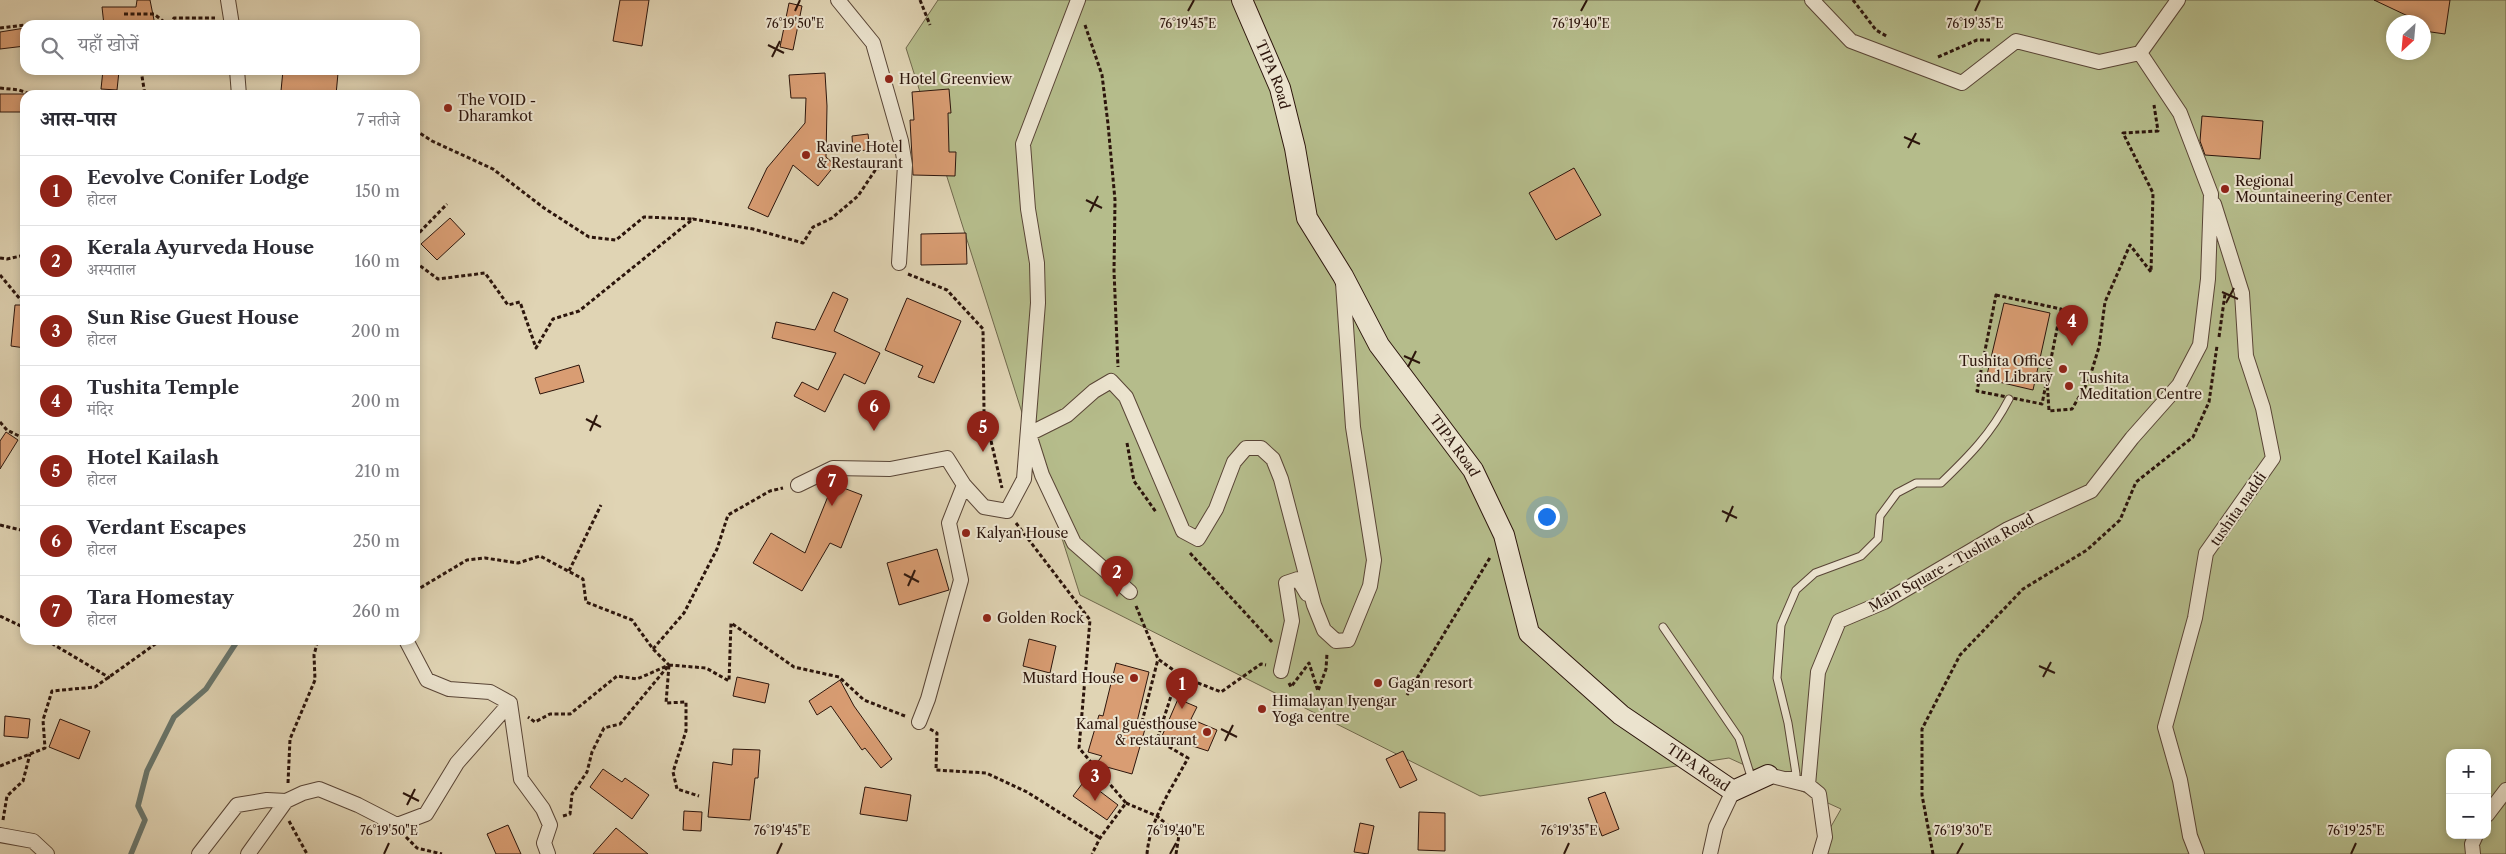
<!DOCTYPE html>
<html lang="hi">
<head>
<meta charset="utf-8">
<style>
  :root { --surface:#fff; --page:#f7f7f7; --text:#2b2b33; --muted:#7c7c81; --line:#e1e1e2; --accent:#8f2418 }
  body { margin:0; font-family:"Libre Caslon Text","Noto Serif Devanagari",serif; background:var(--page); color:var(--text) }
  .controls { position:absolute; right:15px; bottom:15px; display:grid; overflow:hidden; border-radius:10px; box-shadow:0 2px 8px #0003 }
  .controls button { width:45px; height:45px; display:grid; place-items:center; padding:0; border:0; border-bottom:1px solid var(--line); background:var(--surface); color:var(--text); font:25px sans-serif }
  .compass { position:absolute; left:2386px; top:15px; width:45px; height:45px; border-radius:50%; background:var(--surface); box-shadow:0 2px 8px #0003; rotate:206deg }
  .you { position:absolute; left:1546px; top:516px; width:18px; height:18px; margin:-12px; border:4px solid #fff; border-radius:50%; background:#1a73e8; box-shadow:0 0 0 8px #1a73e833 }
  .badge { display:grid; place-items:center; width:32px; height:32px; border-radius:50%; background:var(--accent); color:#fff; font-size:16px; font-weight:700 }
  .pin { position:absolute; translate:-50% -41px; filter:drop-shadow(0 1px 2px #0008) }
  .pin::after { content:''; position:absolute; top:26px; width:18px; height:15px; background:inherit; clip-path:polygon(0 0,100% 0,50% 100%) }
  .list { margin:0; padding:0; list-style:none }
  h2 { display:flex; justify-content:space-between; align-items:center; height:65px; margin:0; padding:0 20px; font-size:21px }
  h2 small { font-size:16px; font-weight:400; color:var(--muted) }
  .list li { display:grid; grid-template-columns:32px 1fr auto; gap:15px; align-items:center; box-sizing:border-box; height:70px; padding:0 20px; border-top:1px solid var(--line) }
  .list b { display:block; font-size:19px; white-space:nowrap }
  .list p { margin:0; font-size:16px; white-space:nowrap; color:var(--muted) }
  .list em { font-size:16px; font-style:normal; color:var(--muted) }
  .icon { flex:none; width:28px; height:28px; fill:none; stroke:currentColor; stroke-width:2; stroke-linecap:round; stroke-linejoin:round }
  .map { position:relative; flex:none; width:2506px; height:854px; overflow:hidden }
  .search { position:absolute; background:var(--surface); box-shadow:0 2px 8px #0003; left:20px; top:20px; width:400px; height:55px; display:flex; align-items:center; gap:12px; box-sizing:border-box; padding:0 18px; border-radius:15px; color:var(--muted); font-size:19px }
  .panel { position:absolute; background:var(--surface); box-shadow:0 2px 8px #0003; left:20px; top:90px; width:400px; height:555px; border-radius:15px }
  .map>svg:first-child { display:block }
  .green { fill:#b5bc8b; stroke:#70684c; fill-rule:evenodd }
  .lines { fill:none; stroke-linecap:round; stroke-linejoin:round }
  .stream { stroke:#6a776d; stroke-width:5.5 }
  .building { fill:#d99d73; stroke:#2c150c }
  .lane-casing { stroke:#594536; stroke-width:9 }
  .street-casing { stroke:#594536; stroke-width:16 }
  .secondary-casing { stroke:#2c150c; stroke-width:22 }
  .path { stroke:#2c150c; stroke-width:3; stroke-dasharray:4 2.5; stroke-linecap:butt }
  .lane { stroke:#ebe3ce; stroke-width:7 }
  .street { stroke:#ebe3ce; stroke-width:14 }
  .secondary { stroke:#ebe3ce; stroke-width:20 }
  .ticks { fill:none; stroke:#2c150c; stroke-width:2 }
  .poi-dot { fill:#8f2418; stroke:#ebe3ce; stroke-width:2 }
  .labels { text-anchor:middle; stroke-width:4; stroke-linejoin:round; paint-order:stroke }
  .street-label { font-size:14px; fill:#2c150c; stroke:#ebe3ce }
  .poi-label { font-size:14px; fill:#2c150c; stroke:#ebe3ce; text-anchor:start }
  .ticks-label { font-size:12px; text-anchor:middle; fill:#2c150c; stroke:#ebe3ce; stroke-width:4; stroke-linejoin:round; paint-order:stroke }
</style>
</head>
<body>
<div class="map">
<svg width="2506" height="854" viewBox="0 0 2506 854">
  <rect width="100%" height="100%" fill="#e0d4b4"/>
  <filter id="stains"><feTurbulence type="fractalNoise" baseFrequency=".004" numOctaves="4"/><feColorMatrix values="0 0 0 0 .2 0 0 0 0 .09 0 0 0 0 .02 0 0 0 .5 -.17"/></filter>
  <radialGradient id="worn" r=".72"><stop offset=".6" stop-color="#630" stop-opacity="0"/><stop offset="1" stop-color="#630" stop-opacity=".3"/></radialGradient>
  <!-- green -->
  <path class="green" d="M 938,0 L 2506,0 L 2506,854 L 1820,854 L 1825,837 L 1841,809 L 1729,758 L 1480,796 L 1080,595 L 906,48 ZM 2394,22 L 2424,22 L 2424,52 L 2394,52 ZM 2450,753 L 2487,753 L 2487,835 L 2450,835 Z"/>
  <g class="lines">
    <!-- stream -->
    <path class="stream" d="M 131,854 L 145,820 L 138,806 L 147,771 L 174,717 L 206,689 L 238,640"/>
  </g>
  <!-- building -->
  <path class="building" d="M 137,0 L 150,0 L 155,25 L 104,25 L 102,7 L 136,7 Z
    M 620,0 L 649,0 L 642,46 L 613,41 Z
    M 2374,0 L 2450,0 L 2445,34 L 2424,31 L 2424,22 L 2409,22 L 2410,17 Z
    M 789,3 L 802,6 L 793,50 L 780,47 Z
    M 25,28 L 25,46 L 0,49 L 0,32 Z
    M 103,70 L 119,71 L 117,90 L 101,89 Z
    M 283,70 L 338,73 L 336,95 L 281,91 Z
    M 825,73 L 827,106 L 826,157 L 835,165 L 818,186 L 793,165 L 768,217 L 748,208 L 767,168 L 805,123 L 806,98 L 791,98 L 789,75 Z
    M 949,89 L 951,113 L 948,113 L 949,152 L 956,152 L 955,176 L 913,175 L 910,120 L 914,120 L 912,92 Z
    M 0,94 L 25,94 L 25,112 L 0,112 Z
    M 2202,116 L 2263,121 L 2260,159 L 2205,155 L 2200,141 Z
    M 868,134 L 870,150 L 853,151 L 852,136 Z
    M 1574,168 L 1601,215 L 1556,240 L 1529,193 Z
    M 450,218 L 465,234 L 437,260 L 421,244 Z
    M 966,233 L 967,264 L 921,265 L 921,234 Z
    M 833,292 L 848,299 L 834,331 L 880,353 L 865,384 L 844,374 L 825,412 L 794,396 L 802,382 L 818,390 L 836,353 L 772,338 L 776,322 L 815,330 Z
    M 907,298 L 961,321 L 934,383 L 918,377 L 923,366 L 885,350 Z
    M 2004,303 L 2050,313 L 2033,390 L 1986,379 Z
    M 15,305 L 25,305 L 25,348 L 11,346 Z
    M 579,365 L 584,382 L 540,394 L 535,378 Z
    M 6,432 L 18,440 L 0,469 L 0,441 Z
    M 833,484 L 862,495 L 841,548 L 830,543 L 802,591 L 753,563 L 771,533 L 805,553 Z
    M 937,549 L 949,590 L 899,605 L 887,563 Z
    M 1029,639 L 1056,646 L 1050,673 L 1023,666 Z
    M 1116,663 L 1149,672 L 1136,726 L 1145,729 L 1132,774 L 1096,764 L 1102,756 L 1088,752 L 1099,715 L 1103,716 Z
    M 737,677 L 769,684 L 765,703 L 733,696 Z
    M 840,680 L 854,706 L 892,759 L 881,768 L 865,748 L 862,750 L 831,706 L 817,715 L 809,701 Z
    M 1178,699 L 1197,707 L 1191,719 L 1217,730 L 1208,751 L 1162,736 Z
    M 5,716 L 30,719 L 28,738 L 4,736 Z
    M 60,719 L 90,731 L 79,759 L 49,747 Z
    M 733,749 L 760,750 L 758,778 L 755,778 L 750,820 L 708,817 L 713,762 L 732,765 Z
    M 1403,751 L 1417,780 L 1400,788 L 1386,759 Z
    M 603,769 L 622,782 L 625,778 L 649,795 L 632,819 L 590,787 Z
    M 1085,780 L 1118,805 L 1107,820 L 1073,796 Z
    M 865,787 L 911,795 L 907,821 L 860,814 Z
    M 1605,792 L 1619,829 L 1602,836 L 1588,798 Z
    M 684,811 L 702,812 L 701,831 L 683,830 Z
    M 1419,812 L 1445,813 L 1445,851 L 1418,850 Z
    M 1360,823 L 1374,826 L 1368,854 L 1354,852 Z
    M 508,825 L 521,854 L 496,854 L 487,834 Z
    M 616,828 L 648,854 L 593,854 Z"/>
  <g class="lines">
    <!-- lane casing -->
    <g class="lane-casing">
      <path id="lane" d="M 1663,627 L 1739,738 L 1752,780
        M 1785,776 L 1796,774 L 1788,723 L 1777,678 L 1781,625 L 1796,590 L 1815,573 L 1861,556 L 1878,539 L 1880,516 L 1897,493 L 1916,483 L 1941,483 C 1969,456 1991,434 2009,399"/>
    </g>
    <!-- street casing -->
    <g class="street-casing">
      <path id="street" d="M 228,0 L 232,25
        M 838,0 L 873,43 L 901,141 L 905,165 L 899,263
        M 1812,0 L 1851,41 L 1962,83 L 2016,41 L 2099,62 L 2140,53
        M 2140,53 L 2178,0
        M 237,70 L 239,95
        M 798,485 L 833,468 L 890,469 L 947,458 L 964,485 L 984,507 L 1007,511 L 1024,479 L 1038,303 L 1037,263 L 1028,209 L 1023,144 L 1078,0
        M 1130,592 L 1074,543 L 1042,475 L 1029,434 L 1067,415 L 1094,391 L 1111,381 L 1126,397 L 1183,531 L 1198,539 L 1216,509 L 1234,462 L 1246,448 L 1261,448 L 1273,459 L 1281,479 L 1314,605 L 1324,630 L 1336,641 L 1348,640 L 1370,586 L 1374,560 L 1353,427 L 1343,283
        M 1281,671 L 1292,621 L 1286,583 L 1298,579 L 1307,594
        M 510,703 L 521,779 L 543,809 L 550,825 L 544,843 L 548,854
        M 919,722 L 928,699 L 961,580 L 949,523 L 964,485
        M 1768,775 L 1808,785 L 1819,794 L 1825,837 L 1820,854
        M 1808,785 L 1818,672 L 1839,621 L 1884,602 L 2008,529 L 2091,491 L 2132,438 L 2179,385 L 2200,345 L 2208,279 L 2211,194 L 2180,113 L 2140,53
        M 2487,815 L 2506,790
        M 0,835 L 33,841 L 47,854
        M 199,854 L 237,805 L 267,800 L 286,801
        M 248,854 L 286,801 L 303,793 L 319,789 L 358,805 L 397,825 L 426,814 L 457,763 L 510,703 L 490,692 L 449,689 L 427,680 L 406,640
        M 1710,854 L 1716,827 L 1733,791
        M 2197,854 L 2190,836 L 2180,780 L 2165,727 L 2195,618 L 2206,553 L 2273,458 L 2263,408 L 2246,356 L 2242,293 L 2214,204
        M 2473,854 L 2472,844 L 2476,835"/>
    </g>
    <!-- secondary casing -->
    <g class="secondary-casing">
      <g id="secondary">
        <path id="s1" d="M 1242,0 L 1280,88 L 1295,148 L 1307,218 L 1343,276 L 1379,345 L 1473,470 L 1504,535 L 1529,633 L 1621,715 L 1733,791 L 1768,775"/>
      </g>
    </g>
    <!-- path -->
    <path class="path" d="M 920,0 L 930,25
      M 1853,0 L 1876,30 L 1888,37
      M 124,14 L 154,14 L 168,25
      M 29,25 L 54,22 L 63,25
      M 170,25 L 174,18 L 215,18
      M 1085,25 L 1102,75 L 1108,124 L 1115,200 L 1114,271 L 1118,367
      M 0,28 L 25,25
      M 1938,57 L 1977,40 L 1990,40
      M 141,70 L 145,95
      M 0,88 L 19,90 L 33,95
      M 415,130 L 432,141 L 493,169 L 544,208 L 589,237 L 616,240 L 644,217 L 693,219
      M 415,237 L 447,204
      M 0,258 L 7,259 L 25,255
      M 415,262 L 438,279 L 485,273 L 508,305 L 520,302 L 536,348 L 553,319 L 579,311 L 693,219 L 753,229 L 803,243 L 813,227 L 832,218 L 858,196 L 876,169 L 889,167
      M 908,274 L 947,290 L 983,329 L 984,411 L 1002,488
      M 0,275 L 25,305
      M 1996,295 L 2061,309 L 2042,404 L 1977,391 Z
      M 2219,337 L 2225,294
      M 2047,380 L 2049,411 L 2072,409 L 2089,380 L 2099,347 L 2105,302 L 2130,245 L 2151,272 L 2153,193 L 2123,133 L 2158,131 L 2154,105
      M 0,422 L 7,430 L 25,439
      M 1127,443 L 1134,481 L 1156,512
      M 1016,523 L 1090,620 L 1079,748 L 1126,803 L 1100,838 L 1092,854
      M 0,525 L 25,531
      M 1190,553 L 1272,642
      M 569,571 L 601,505
      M 415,591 L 467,560 L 485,558 L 518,563 L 540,556 L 583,579 L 586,602 L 632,620 L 653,649 L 669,665 L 637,679 L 617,676 L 570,714 L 550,714 L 535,722 L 528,717
      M 1136,606 L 1158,659 L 1183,677 L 1221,692 L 1261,664 L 1266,665
      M 0,616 L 25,628
      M 46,640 L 110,678
      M 653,649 L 684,613 L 717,549 L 728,515 L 770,491 L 783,488
      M 669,665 L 706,668 L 729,681 L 731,623 L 794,667 L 839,677 L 864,700 L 905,716
      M 1289,683 L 1291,687 L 1309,663 L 1318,691 L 1326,669 L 1327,653
      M 1407,695 L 1491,556
      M 1142,722 L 1158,659
      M 930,729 L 937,733 L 936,770 L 986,773 L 1027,792 L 1100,838
      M 0,766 L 45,748 L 43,720 L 52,691 L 95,687 L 161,640
      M 288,783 L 290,739 L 315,680 L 314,655 L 318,640
      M 1126,803 L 1157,816 L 1179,835 L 1176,854
      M 563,816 L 570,814 L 572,794 L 587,772 L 592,752 L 604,728 L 620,724 L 669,665 L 666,703 L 686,702 L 686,731 L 673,772 L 677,789 L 699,796
      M 3,820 L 7,796 L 23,781 L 30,754
      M 289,821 L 307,854
      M 406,837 L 417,848 L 442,854
      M 1147,854 C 1150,819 1172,788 1188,758 L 1157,740 L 1178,674
      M 1933,854 L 1922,795 L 1922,729 L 1960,655 L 2023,589 L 2087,550 L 2120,520 L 2136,482 L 2193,437 L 2209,402 L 2217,346"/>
    <!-- lane -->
    <use href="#lane" class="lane"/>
    <!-- street -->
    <use href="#street" class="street"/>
    <!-- secondary -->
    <use href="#secondary" class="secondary"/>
  </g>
  <!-- ticks -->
  <path class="ticks" d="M 795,11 L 800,0M 1188,11 L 1194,0M 1581,11 L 1587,0M 1975,11 L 1980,0M 768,45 L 784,53M 772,57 L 780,41M 1904,137 L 1920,144M 1908,148 L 1916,133M 1086,200 L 1102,208M 1090,212 L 1098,196M 2222,292 L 2238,299M 2226,303 L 2234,288M 1404,356 L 1420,363M 1408,367 L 1416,351M 586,419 L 601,427M 590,431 L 597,415M 1722,511 L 1737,518M 1726,522 L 1733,506M 904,574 L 919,582M 908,586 L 915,570M 2039,666 L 2055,673M 2043,677 L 2051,662M 1221,729 L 1237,737M 1225,741 L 1233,725M 403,793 L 419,801M 407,805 L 415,789M 384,854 L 389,843M 777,854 L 782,843M 1170,854 L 1176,843M 1564,854 L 1569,843M 1957,854 L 1963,843M 2351,854 L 2356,843"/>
  <!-- markers -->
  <g class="poi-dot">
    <circle cx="889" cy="79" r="5"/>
    <circle cx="448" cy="108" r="5"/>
    <circle cx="806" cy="155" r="5"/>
    <circle cx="2225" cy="189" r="5"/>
    <circle cx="2063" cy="369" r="5"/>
    <circle cx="2069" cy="386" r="5"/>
    <circle cx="966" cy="533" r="5"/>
    <circle cx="987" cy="618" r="5"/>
    <circle cx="1134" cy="678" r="5"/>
    <circle cx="1378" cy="683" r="5"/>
    <circle cx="1262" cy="709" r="5"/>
    <circle cx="1207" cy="732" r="5"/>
  </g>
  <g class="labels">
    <!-- street labels -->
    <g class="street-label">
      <text dy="5" stroke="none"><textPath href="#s1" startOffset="81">TIPA Road</textPath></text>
      <text dy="5" stroke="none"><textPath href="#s1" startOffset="501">TIPA Road</textPath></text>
      <text transform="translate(2238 509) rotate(-55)" y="5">tushita naddi</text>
      <text transform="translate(1951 563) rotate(-29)" y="5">Main Square - Tushita Road</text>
      <text dy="5" stroke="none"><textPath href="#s1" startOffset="921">TIPA Road</textPath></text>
    </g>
    <!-- poi labels -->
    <g class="poi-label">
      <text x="899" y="84">Hotel Greenview</text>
      <text x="458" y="105">The VOID -<tspan x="458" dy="16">Dharamkot</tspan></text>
      <text x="816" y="152">Ravine Hotel<tspan x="816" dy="16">&amp; Restaurant</tspan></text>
      <text x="2235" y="186">Regional<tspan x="2235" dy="16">Mountaineering Center</tspan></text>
      <text x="2053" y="366" text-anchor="end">Tushita Office<tspan x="2053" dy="16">and Library</tspan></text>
      <text x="2079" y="383">Tushita<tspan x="2079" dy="16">Meditation Centre</tspan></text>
      <text x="976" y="538">Kalyan House</text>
      <text x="997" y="623">Golden Rock</text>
      <text x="1124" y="683" text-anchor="end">Mustard House</text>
      <text x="1388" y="688">Gagan resort</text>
      <text x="1272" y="706">Himalayan Iyengar<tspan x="1272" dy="16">Yoga centre</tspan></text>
      <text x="1197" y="729" text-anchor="end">Kamal guesthouse<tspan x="1197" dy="16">&amp; restaurant</tspan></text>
    </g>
  </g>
  <g class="ticks-label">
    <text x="795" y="28">76°19'50"E</text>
    <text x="1188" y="28">76°19'45"E</text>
    <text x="1581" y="28">76°19'40"E</text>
    <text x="1975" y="28">76°19'35"E</text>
    <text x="389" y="835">76°19'50"E</text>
    <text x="782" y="835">76°19'45"E</text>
    <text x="1176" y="835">76°19'40"E</text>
    <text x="1569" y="835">76°19'35"E</text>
    <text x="1963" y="835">76°19'30"E</text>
    <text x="2356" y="835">76°19'25"E</text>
  </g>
  <rect width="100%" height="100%" filter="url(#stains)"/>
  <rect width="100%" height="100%" fill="url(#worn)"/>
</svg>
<div class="controls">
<button>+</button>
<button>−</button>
</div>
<svg class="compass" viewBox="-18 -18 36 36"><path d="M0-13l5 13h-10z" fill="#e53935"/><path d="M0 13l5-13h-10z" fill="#7c7c81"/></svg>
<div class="you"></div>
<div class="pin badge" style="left:1182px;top:709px">1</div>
<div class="pin badge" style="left:1117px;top:597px">2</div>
<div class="pin badge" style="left:1095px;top:801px">3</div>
<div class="pin badge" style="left:2072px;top:346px">4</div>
<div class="pin badge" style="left:983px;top:452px">5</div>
<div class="pin badge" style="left:874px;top:431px">6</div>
<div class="pin badge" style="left:832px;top:506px">7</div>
<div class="search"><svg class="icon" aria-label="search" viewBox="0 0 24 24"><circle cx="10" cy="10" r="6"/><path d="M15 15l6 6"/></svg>यहाँ खोजें</div>
<section class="panel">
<h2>आस-पास<small>7 नतीजे</small></h2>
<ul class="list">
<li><span class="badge">1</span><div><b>Eevolve Conifer Lodge</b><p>होटल</p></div><em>150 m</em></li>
<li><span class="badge">2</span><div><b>Kerala Ayurveda House</b><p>अस्पताल</p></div><em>160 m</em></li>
<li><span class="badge">3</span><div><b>Sun Rise Guest House</b><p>होटल</p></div><em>200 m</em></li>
<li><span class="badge">4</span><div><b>Tushita Temple</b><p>मंदिर</p></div><em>200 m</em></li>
<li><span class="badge">5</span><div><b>Hotel Kailash</b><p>होटल</p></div><em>210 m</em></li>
<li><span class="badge">6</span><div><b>Verdant Escapes</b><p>होटल</p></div><em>250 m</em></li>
<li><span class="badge">7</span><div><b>Tara Homestay</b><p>होटल</p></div><em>260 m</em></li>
</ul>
</section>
</div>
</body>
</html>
